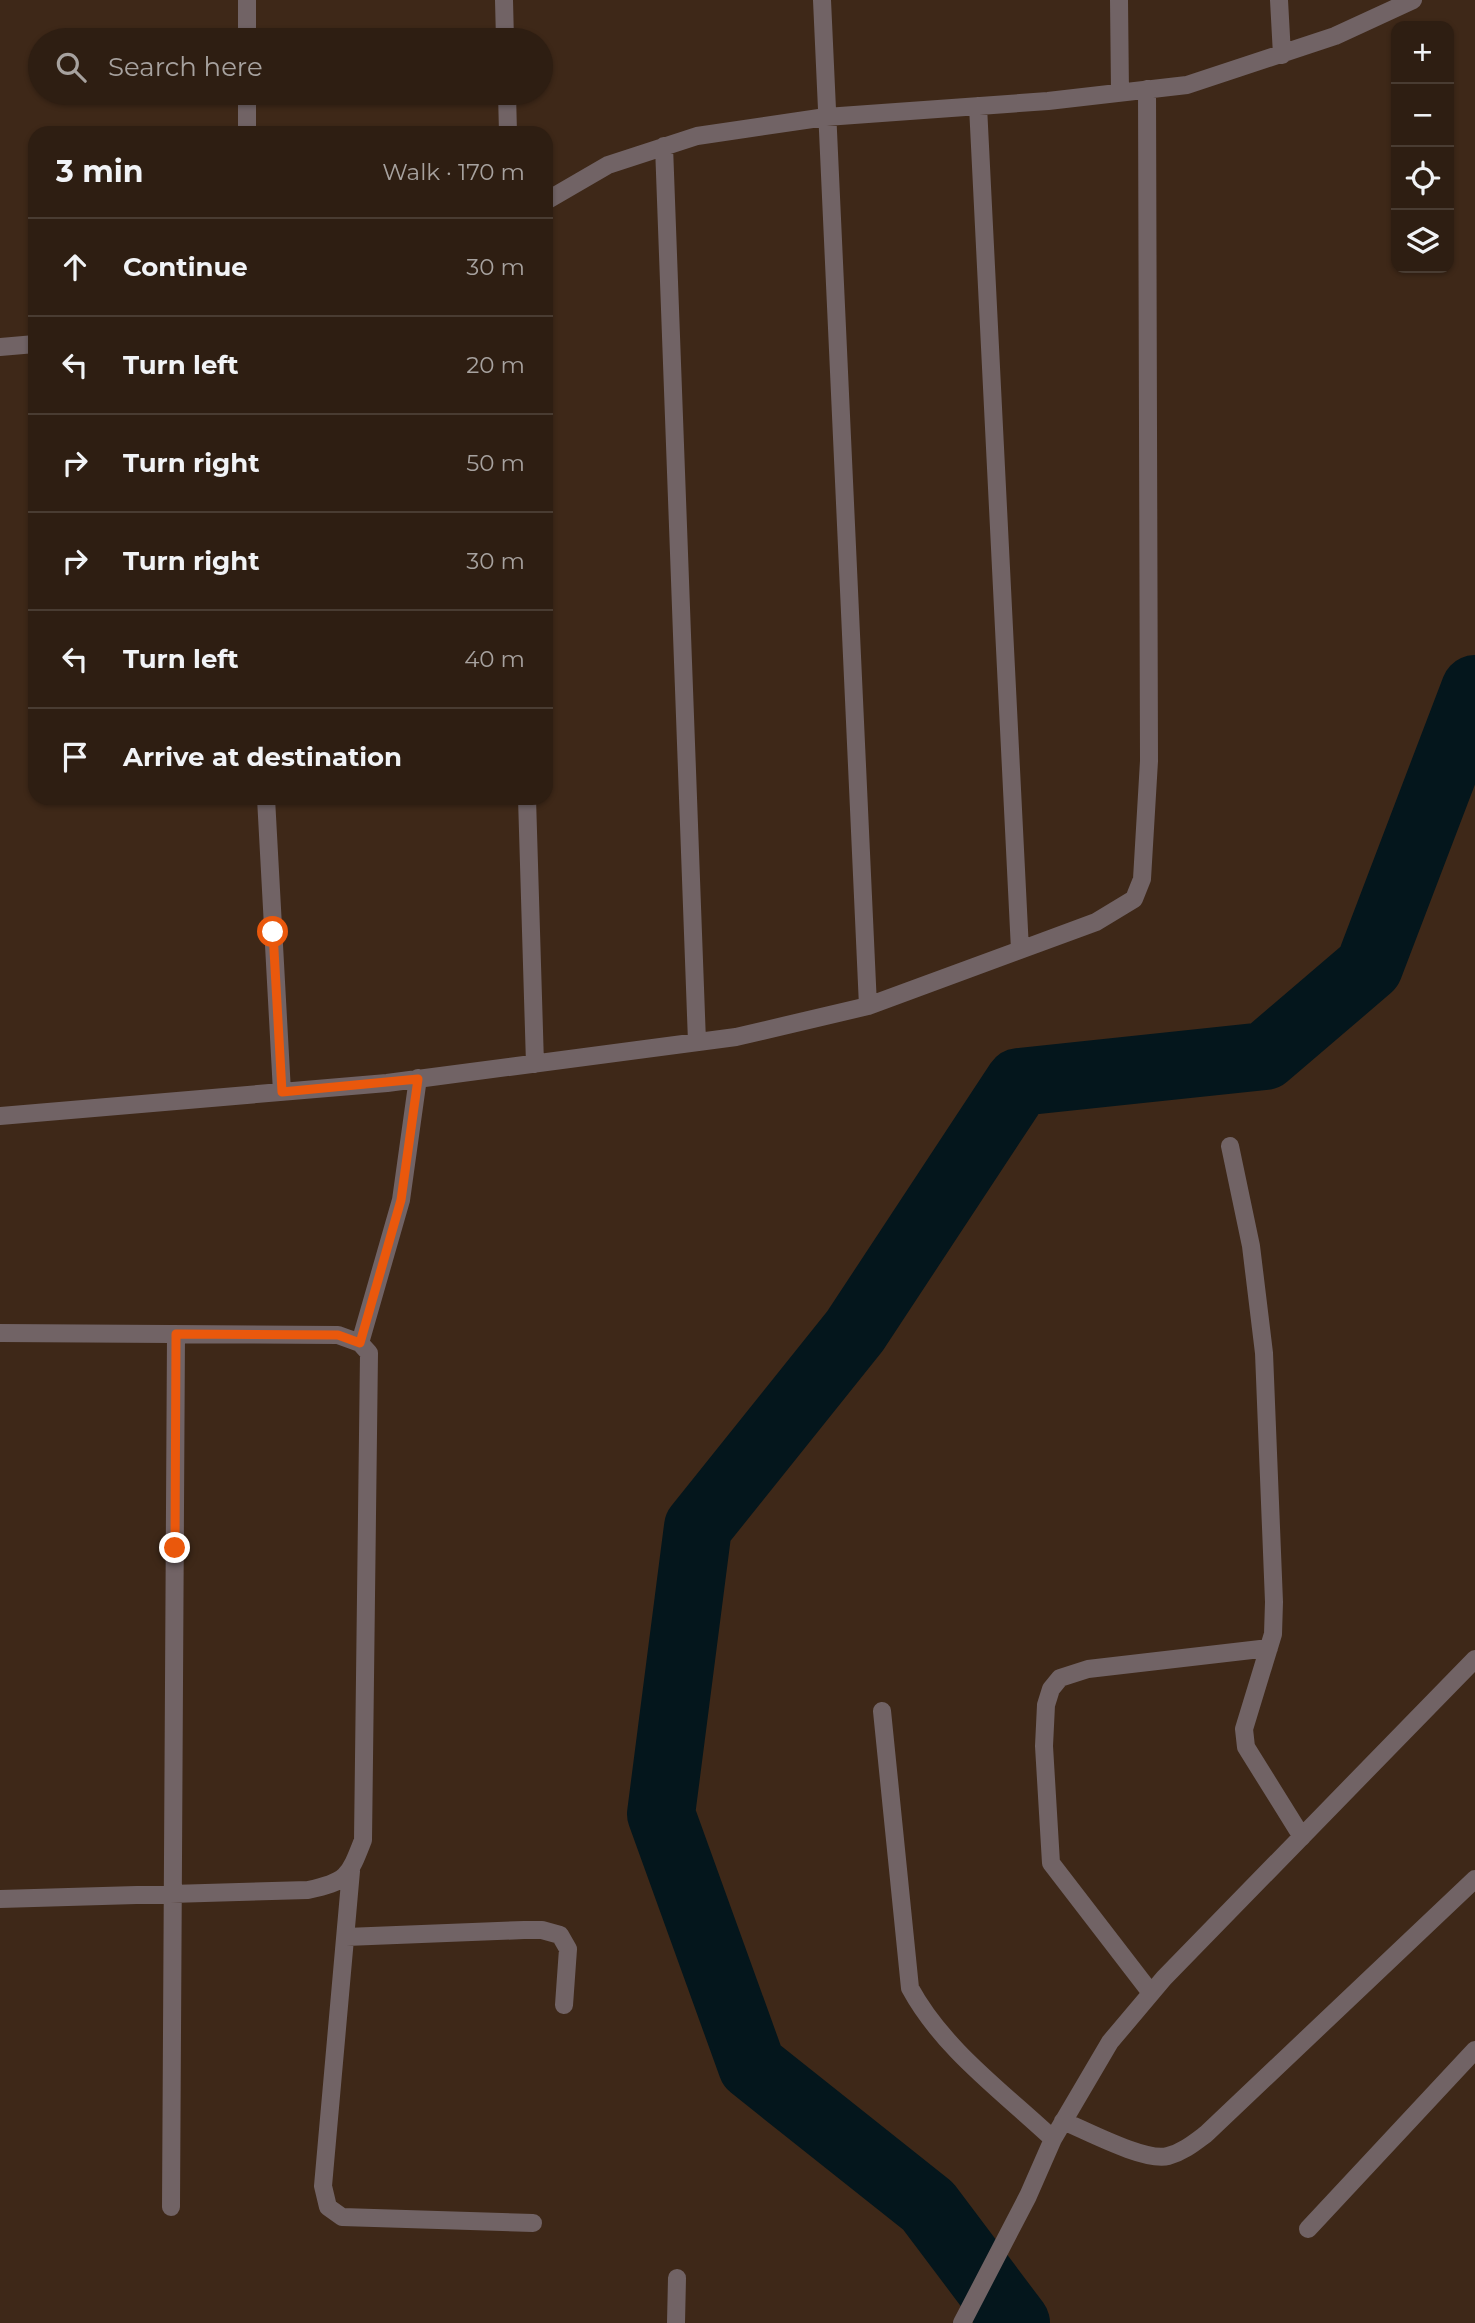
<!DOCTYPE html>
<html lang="en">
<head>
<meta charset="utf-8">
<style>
  :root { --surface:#2e1e12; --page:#3a2b20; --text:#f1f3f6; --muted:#a7a29f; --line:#493c32 }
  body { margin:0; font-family:Montserrat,sans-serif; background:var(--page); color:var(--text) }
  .controls { position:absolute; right:21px; top:21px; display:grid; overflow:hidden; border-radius:14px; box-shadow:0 2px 5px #0004 }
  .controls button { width:63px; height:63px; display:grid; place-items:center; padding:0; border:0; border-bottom:2px solid var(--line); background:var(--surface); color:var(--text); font:35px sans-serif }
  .stop { position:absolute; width:21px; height:21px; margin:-16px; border:5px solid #ea580c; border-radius:50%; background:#fff }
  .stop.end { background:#ea580c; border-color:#fff; box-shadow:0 2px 7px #0008 }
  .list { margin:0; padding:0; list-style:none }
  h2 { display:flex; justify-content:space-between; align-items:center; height:91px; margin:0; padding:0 28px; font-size:30px }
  h2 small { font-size:23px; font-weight:400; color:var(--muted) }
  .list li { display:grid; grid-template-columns:46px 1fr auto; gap:21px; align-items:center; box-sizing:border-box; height:98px; padding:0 28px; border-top:2px solid var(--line) }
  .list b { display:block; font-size:26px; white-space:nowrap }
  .list em { font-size:23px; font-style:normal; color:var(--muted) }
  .icon { flex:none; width:38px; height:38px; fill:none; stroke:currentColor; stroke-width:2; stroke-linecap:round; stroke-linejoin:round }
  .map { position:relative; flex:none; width:1475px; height:2323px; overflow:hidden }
  .search { position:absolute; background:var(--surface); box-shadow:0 2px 5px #0004; left:28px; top:28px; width:525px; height:77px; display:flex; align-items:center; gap:18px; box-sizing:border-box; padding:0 24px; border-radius:38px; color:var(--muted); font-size:26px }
  .panel { position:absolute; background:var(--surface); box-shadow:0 2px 5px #0004; left:28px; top:126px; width:525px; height:679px; border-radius:21px }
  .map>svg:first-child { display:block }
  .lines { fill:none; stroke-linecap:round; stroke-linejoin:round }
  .river { stroke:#04161c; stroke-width:68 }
  .street { stroke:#716365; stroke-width:18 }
  .route { stroke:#ea580c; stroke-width:9 }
</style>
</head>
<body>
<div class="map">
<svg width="1475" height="2323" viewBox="0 0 1475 2323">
  <rect width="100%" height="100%" fill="#3e2818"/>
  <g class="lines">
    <!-- river -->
    <path class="river" d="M 1016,2323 L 928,2206 L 752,2066 L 661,1814 L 698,1527 L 855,1331 L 1019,1082 L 1265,1056 L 1369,967 L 1475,689"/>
    <!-- street -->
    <path class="street" d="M 247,0 L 247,40
      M 504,0 L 505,40
      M 822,0 L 868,1006
      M 1119,0 L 1120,92
      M 1279,0 L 1282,55
      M 247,93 L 247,133
      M 507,93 L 508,133
      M 978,106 L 1020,950
      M 664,146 L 697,1042
      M 546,201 L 608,165 L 697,136 L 826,117 L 1048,101 L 1187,85 L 1335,36 L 1413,0
      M 0,347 L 35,344
      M 266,798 L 282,1092
      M 527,798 L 535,1064
      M 0,1116 L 387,1083 L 736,1037 L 868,1006 L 1096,922 L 1134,899 L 1142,879 L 1149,761 L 1147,89
      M 1230,1146 L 1251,1246 L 1264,1353 L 1274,1602 L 1273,1634 L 1244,1729 L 1246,1747 L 1302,1837
      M 0,1333 L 338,1335 L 360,1343 L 369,1353 L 363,1840 C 349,1876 347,1882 308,1890 L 0,1899
      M 360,1343 L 401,1200 L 418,1078
      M 882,1711 L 910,1988 C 943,2049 1003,2092 1053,2139
      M 351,1871 L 323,2186 L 328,2207 L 342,2217 L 533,2223
      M 346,1937 L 524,1930 L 542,1930 L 560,1935 L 568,1949 L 564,2005
      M 1151,1993 L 1051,1863 L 1044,1746 L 1046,1705 L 1051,1689 L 1060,1678 L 1088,1669 L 1269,1648
      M 1063,2121 C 1087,2131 1145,2162 1168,2156 C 1183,2152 1194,2143 1206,2134 L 1475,1879
      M 171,2207 L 176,1334
      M 1308,2229 L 1475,2050
      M 676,2323 L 677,2278
      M 962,2323 L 1028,2196 L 1053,2139 L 1110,2042 L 1164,1978 L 1475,1659"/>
  </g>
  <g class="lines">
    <!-- route -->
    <path class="route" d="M 175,1548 L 176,1334 L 338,1335 L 360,1343 L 401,1200 L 418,1079 L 282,1092 L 273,932"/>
  </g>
</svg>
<div class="controls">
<button>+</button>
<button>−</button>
<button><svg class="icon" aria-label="locate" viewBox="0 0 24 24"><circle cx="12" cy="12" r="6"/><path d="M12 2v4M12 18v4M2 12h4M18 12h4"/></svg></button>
<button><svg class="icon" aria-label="layers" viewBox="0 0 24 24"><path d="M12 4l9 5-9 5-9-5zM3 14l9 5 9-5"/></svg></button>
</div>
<div class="stop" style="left:273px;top:932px"></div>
<div class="stop end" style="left:175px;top:1548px"></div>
<div class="search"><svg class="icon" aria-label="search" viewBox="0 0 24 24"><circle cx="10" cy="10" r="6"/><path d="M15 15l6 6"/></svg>Search here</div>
<section class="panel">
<h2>3 min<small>Walk · 170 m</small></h2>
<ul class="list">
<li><svg class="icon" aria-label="ahead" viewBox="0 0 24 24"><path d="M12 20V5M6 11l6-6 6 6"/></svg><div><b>Continue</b></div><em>30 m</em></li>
<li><svg class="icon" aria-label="left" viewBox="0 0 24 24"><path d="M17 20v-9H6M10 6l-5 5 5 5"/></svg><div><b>Turn left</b></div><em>20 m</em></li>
<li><svg class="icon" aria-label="right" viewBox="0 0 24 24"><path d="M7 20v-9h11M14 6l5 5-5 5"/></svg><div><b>Turn right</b></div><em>50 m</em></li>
<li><svg class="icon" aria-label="right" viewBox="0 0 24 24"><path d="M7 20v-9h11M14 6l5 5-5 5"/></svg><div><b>Turn right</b></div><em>30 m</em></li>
<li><svg class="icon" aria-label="left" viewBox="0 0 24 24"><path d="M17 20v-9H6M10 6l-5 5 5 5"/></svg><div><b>Turn left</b></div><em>40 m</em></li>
<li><svg class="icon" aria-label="arrive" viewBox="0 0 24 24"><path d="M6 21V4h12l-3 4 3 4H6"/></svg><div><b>Arrive at destination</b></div></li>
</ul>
</section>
</div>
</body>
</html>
